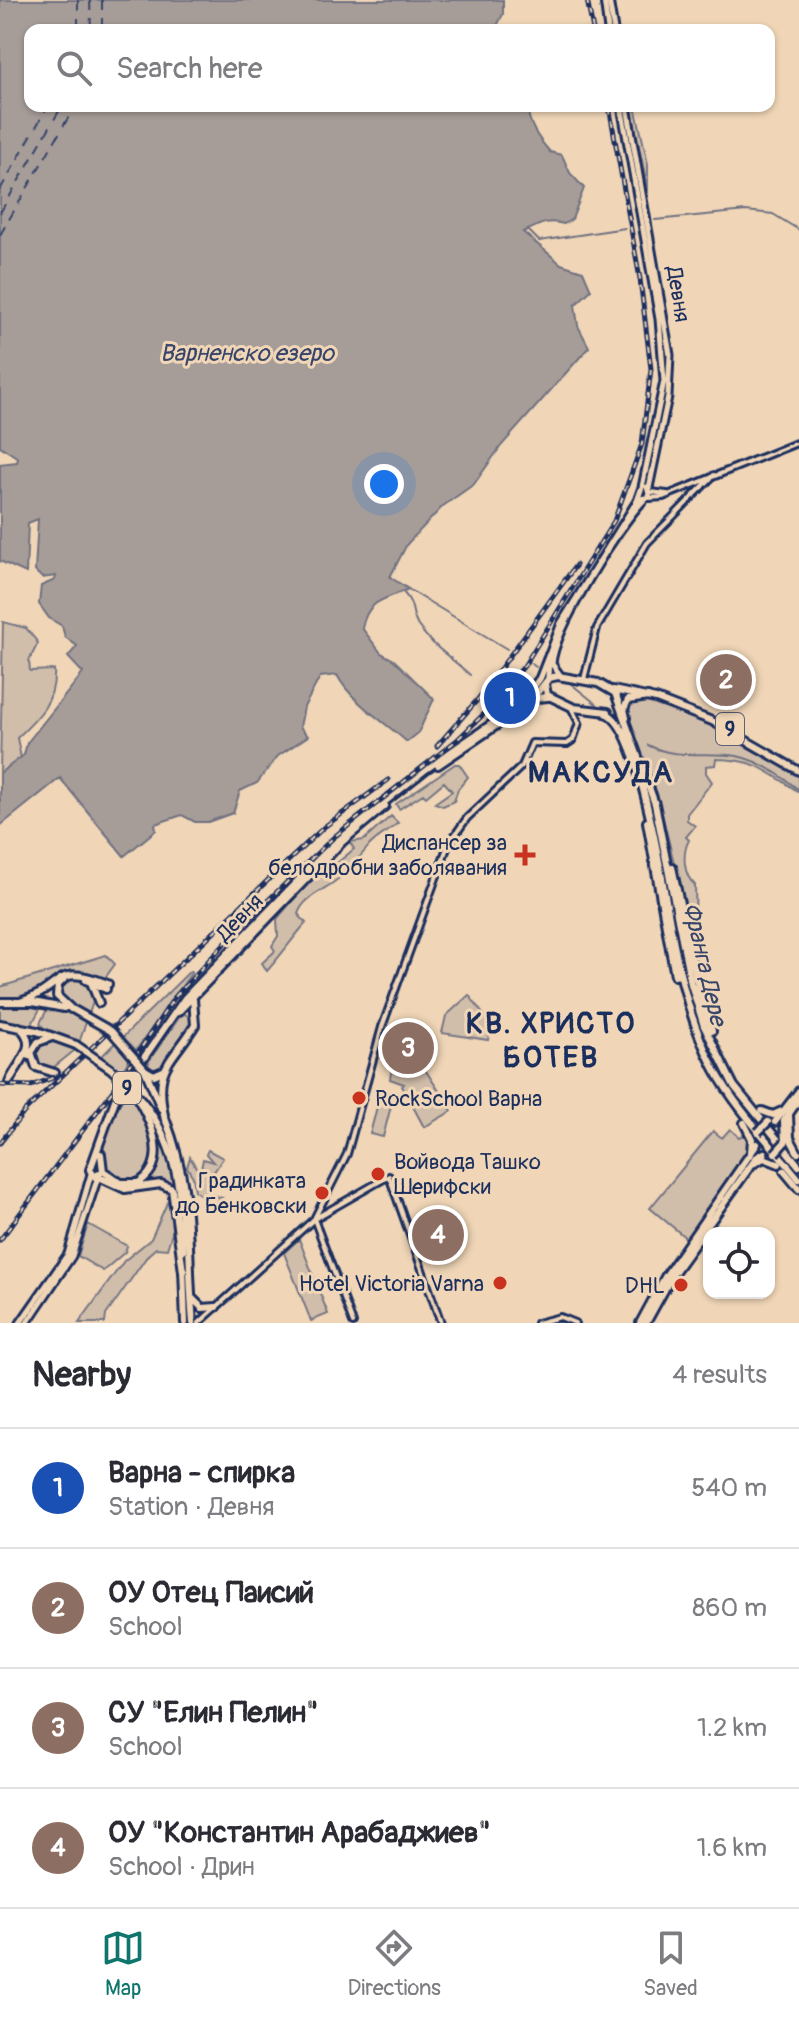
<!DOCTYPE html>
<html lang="en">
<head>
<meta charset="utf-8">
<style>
  :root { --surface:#fff; --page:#f7f7f7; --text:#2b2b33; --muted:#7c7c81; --line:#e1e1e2; --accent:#0f766e }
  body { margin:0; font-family:Pangolin,sans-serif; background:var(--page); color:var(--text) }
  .controls { position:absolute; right:24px; bottom:24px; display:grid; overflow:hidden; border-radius:16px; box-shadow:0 2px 6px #0004 }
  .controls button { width:72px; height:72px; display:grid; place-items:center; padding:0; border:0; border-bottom:2px solid var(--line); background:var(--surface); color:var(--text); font:40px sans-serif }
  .you { position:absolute; left:384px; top:484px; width:28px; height:28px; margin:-20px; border:6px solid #fff; border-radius:50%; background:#1a73e8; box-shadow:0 0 0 12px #1a73e833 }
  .badge { display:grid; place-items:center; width:52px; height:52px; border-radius:50%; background:var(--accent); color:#fff; font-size:26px; font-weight:700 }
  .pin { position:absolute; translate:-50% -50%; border:4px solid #fff; box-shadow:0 2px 8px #0006 }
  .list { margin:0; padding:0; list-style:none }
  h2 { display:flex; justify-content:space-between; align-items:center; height:104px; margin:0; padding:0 32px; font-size:34px }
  h2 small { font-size:26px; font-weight:400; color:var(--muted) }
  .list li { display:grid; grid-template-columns:52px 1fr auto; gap:24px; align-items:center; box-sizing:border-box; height:120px; padding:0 32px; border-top:2px solid var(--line) }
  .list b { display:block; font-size:30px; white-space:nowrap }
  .list p { margin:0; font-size:26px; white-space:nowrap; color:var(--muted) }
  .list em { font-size:26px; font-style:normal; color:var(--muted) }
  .icon { flex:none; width:44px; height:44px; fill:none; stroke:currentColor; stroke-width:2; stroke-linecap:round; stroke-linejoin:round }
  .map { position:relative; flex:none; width:799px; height:1323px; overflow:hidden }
  .search { position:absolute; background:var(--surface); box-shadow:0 2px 6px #0004; left:24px; right:24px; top:24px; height:88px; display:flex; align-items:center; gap:20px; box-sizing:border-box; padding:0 28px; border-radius:16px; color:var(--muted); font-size:30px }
  .sheet { height:584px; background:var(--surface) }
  nav { display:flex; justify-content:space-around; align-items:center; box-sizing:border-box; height:112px; border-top:2px solid var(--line); background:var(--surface); font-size:22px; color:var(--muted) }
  nav a { display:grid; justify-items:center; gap:4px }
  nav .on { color:var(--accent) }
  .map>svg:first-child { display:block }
  .green { fill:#d1beaa; stroke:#767684; stroke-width:2 }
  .water { fill:#a79d98; stroke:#6f7181; stroke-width:2 }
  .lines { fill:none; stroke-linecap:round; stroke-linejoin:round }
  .stream { stroke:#6f7181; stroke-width:2 }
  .ferry { stroke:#37456a; stroke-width:2; stroke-dasharray:10 8; stroke-linecap:butt }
  .tertiary-casing { stroke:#1b2f5e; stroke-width:10 }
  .secondary-casing { stroke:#1b2f5e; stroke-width:11 }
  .primary-casing { stroke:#1b2f5e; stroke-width:12 }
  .trunk-casing { stroke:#1b2f5e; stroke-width:12 }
  .tertiary { stroke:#f0d6b7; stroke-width:4 }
  .secondary { stroke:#f0d6b7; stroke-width:5 }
  .primary { stroke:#f0d6b7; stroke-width:6 }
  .trunk { stroke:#f0d6b7; stroke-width:6 }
  .rail-casing { stroke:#1b2f5e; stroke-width:5 }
  .rail { stroke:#f0d6b7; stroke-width:2; stroke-dasharray:6; stroke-linecap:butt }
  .primary-bridge-casing { stroke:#1b2f5e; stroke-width:12; stroke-linecap:butt }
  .trunk-bridge-casing { stroke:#1b2f5e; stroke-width:12; stroke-linecap:butt }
  .primary-bridge { stroke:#f0d6b7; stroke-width:6 }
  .trunk-bridge { stroke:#f0d6b7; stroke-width:6 }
  .poi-dot { fill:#c8321e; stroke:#f0d6b7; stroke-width:3 }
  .labels { text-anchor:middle; stroke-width:6; stroke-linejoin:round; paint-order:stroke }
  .shield { fill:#f0d6b7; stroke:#5b6179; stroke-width:2 }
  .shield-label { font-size:20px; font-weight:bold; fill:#1b2f5e }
  .street-label { font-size:22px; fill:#1b2f5e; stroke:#f0d6b7 }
  .poi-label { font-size:22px; fill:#1b2f5e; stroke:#f0d6b7; text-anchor:end }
  .water-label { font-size:24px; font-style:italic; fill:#37456a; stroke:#f0d6b7 }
  .district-label { font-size:30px; font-weight:bold; letter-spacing:2px; fill:#1b2f5e; stroke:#f0d6b7 }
</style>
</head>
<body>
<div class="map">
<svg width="799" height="1323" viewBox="0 0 799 1323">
  <rect width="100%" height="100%" fill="#f0d6b7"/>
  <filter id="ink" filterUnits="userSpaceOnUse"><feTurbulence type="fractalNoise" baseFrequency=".0125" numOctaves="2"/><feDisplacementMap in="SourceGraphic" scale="16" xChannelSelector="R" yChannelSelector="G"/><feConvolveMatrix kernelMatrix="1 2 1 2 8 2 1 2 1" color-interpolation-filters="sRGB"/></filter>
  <g filter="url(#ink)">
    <!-- green -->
    <path class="green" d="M 631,106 L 635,106 L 648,164 L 648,191 Z
      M 3,622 L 26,628 L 38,643 L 29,661 L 30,671 L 54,670 C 56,701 39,717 17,738 L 21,758 L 0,773 Z
      M 641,700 L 717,726 L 799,776 L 799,792 C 767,771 755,759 716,759 L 715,765 L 706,766 L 706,773 L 712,782 L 687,814 L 687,820 L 695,826 L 686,837 L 689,840 C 682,853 683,875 695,885 L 696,933 L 691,933 L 657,793 L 627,713 L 631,701 Z
      M 455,764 L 459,764 L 468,777 L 458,789 L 454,801 L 443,806 L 435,803 L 452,791 L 444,782 L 426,797 L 423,794 L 399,809 L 396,804 Z
      M 391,816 L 398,823 C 389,831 374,839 368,847 C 360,857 347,873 334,882 C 322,891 303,898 298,914 L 306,923 C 292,939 282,954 267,971 L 262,963 L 275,951 L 272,946 L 278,936 L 277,919 L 315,874 L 325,873 L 354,849 L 350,842 L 364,840 Z
      M 106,955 L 115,964 L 105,978 L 67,971 L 26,998 L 0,999 L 0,987 Z
      M 190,971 L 192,972 L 136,1050 L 123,1037 Z
      M 74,978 L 91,986 L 95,996 L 79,1043 L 44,1029 L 40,1023 L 49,1006 L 73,1012 L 74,1007 L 61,999 L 58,989 L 63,982 Z
      M 469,995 L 491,1025 L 488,1040 L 442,1033 L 446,1016 Z
      M 0,1004 L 42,1005 L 31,1026 L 0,1020 Z
      M 185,1014 L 192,1019 L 192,1025 L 160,1071 L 148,1069 L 149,1061 L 181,1015 Z
      M 52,1039 L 75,1050 L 49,1071 L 36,1066 L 33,1052 L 37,1045 Z
      M 117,1041 L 132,1056 L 122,1071 L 102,1056 Z
      M 393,1060 L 399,1067 L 424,1068 L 452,1111 L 424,1127 L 402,1086 L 404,1084 L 390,1079 Z
      M 127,1093 C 148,1110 170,1167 134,1182 C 83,1177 107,1120 127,1093 Z
      M 379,1099 L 392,1102 L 383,1137 L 370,1134 Z
      M 151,1120 L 172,1165 L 176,1189 L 162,1183 L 136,1185 C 164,1172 154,1145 151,1120 Z
      M 730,1129 L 739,1137 L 748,1133 L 747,1156 L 686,1238 L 650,1208 L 713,1131 L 722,1138 Z
      M 208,1150 L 223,1158 L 208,1181 L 210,1194 L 222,1198 L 215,1205 L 195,1191 L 193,1177 L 187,1167 L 190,1157 L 197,1169 L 201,1169 L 203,1159 L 213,1162 L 206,1154 Z
      M 171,1194 L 174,1227 L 167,1249 L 156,1248 L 148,1255 L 106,1315 L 105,1323 L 79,1323 L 124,1261 L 151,1239 Z
      M 88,1224 L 127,1246 L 125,1252 L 103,1271 L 78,1256 Z
      M 299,1239 L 328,1314 L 311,1321 L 284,1253 Z"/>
    <!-- water -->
    <path class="water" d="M 0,0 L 503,0 L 503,14 L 495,30 L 30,30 L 30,106 L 527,106 C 529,125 537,137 550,152 L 562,155 L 570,173 L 584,188 L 572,219 L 564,224 C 544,219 539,226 523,232 L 561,264 L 583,271 L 591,290 L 575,305 L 578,326 L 589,347 L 501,446 L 474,484 L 443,506 L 407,544 L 390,577 L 408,589 C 386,600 368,598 362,628 L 381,653 L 394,660 L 434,699 L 418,733 L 407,742 C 384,721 352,703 337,675 L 320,677 L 304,707 L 300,727 L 308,736 L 278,756 L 257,783 L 240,791 L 233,813 L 208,822 L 195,822 L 182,815 L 155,824 L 156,830 L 124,856 L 60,778 L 0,826 L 0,773 L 24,755 L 27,743 L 83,673 L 68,657 L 77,646 L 65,637 L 62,626 L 49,618 L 39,604 L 41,586 L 55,580 L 56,576 L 42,578 L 35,571 L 38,519 L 28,523 L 26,573 L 0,561 L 0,464 L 17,462 L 18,458 L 0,446 Z"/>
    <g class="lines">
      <!-- stream -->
      <path class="stream" d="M 655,220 L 746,211 L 773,214 L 799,230
        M 528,230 L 539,241 L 625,228
        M 408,589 L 507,649
        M 403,592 C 416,606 410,613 418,626 C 432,646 452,658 470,675
        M 529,662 L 536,667
        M 570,683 L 600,707
        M 648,745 C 676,760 707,751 737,756 C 760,761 781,775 799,790
        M 646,788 L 656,824
        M 690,991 C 702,1042 727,1086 760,1126
        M 764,1131 L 799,1173"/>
      <!-- ferry -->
      <path class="ferry" d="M 78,0 L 78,30
        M 90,0 L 91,30
        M 102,0 L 102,30
        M 0,190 L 48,106
        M 0,213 L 62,106
        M 0,235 L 75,106"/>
      <!-- tertiary casing -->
      <g class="tertiary-casing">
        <path id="tertiary" d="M 651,492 L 667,494
          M 649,498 L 663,497 L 799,442
          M 584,679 L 597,628 L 647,543 L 714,475
          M 314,1219 L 347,1154 L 382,1027 L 448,845 L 467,818 L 522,766 L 532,743 L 567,744 L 573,740 L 579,723 L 572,709
          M 314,1219 L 353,1323
          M 199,1323 L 314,1219 L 389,1176 L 441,1323
          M 537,1323 L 560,1317 L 575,1323"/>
      </g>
      <!-- secondary casing -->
      <g class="secondary-casing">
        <path id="secondary" d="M 604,0 L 608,30
          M 609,0 L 614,30
          M 627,106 L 670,355 L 668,397 L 649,488
          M 641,499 L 650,497 L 647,487
          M 560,675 L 552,664 C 554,630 619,525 644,500
          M 548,678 L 549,655 L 561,623 L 637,501 L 642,487 L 664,381 L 659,319 L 621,106
          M 20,1323 L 68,1254 L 91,1174
          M 27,1323 L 72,1256 L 98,1177"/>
      </g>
      <!-- primary casing -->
      <g class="primary-casing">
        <path id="primary" d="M 613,690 L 656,699 L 712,721 L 799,771
          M 145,1070 L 161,1108
          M 138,1096 C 177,1141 182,1193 183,1250
          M 762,1111 L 773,1115 L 782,1111
          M 789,1115 L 790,1138 L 798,1153
          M 165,1118 C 195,1196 186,1245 193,1323
          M 775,1122 L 799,1091
          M 744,1123 L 752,1139 L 751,1153
          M 785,1142 L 784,1121 L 799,1099
          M 755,1163 L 764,1158 L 779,1164
          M 183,1269 L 185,1323
          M 192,1298 L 202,1308 L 216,1307
          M 640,1323 L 665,1277 L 757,1144
          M 646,1323 L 673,1274 L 757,1157 L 764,1153"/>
      </g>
      <!-- trunk casing -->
      <g class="trunk-casing">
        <path id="trunk" d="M 545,684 L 547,695 L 574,708 L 608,712
          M 526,697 L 540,678 L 549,655
          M 605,713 C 630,720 646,802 652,827 C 670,907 675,995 714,1068 C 736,1109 770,1143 799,1179
          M 626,718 L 624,709 L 628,700 L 648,697
          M 438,765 L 537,698 L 548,697
          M 647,822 L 675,976
          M 672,867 L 699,991 L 712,1031
          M 64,979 L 58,985 L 57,996 L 71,1009
          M 86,980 L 106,989
          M 92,985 L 99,1003
          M 0,1002 L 33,1002 L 64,1008
          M 20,1002 C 67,987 51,962 108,984
          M 178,1012 L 342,842 L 385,806
          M 0,1024 L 37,1031 L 76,1045
          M 31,1052 L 36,1067 L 55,1073
          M 29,1056 L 38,1042 L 52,1037
          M 145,1070 L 154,1075 L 163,1071
          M 9,1082 C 17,1063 41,1045 19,1027
          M 165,1120 C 153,1066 170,1065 195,1025 L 193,999
          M 101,1154 L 103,1171 L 121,1183 L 138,1183 C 173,1162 148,1114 131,1088
          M 103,1171 L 95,1177 L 90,1170 L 115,1100 L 185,998 L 338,839 L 426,769 L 537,693 L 549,678 L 558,676 L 598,683 L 615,693 L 655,804 L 691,984 L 704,1026 L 734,1086 L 799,1166
          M 784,1171 L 799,1189
          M 99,1177 L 125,1189 L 161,1184 L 172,1189 L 183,1272"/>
      </g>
      <!-- tertiary -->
      <use href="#tertiary" class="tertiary"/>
      <!-- secondary -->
      <use href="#secondary" class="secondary"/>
      <!-- primary -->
      <use href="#primary" class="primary"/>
      <!-- trunk -->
      <use href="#trunk" class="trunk"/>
      <!-- rail casing -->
      <g class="rail-casing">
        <path id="rail" d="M 587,0 L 593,30
          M 437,746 L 479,698 L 576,565
          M 0,1085 L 31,1086 L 58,1076
          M 0,1143 L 25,1111 L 324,827 L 388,780
          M 0,1240 L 114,1089 L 174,998 L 236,931 L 334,837 L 457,740 L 489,709 L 524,666 L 614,521 L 642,444 L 651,369 L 640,279 L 609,106"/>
      </g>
      <!-- rail -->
      <use href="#rail" class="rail"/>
      <!-- primary-bridge casing -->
      <g class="primary-bridge-casing">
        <path id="primary-bridge" d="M 758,1132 L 768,1122
          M 775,1153 L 785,1142"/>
      </g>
      <!-- trunk-bridge casing -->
      <g class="trunk-bridge-casing">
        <path id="trunk-bridge" d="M 74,1010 L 111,1031 L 145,1070
          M 76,1045 L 111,1069 L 131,1088"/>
      </g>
      <!-- primary-bridge -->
      <use href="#primary-bridge" class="primary-bridge"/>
      <!-- trunk-bridge -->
      <use href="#trunk-bridge" class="trunk-bridge"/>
    </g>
  </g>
  <!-- markers -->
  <g class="poi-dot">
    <path d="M521 843h8v8h8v8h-8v8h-8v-8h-8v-8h8z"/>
    <circle cx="359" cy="1098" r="8"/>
    <circle cx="378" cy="1174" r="8"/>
    <circle cx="322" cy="1193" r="8"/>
    <circle cx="500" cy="1283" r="8"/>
    <circle cx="681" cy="1285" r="8"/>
  </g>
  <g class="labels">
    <!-- shield labels -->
    <g class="shield">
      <rect x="716" y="713" width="28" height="32" rx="6"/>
      <rect x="113" y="1072" width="28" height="32" rx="6"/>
    </g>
    <g class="shield-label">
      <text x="730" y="736">9</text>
      <text x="127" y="1095">9</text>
    </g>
    <!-- street labels -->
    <g class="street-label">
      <text transform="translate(679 294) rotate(81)" y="8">Девня</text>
      <text transform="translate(239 917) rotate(-46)" y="8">Девня</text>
    </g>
    <!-- poi labels -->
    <g class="poi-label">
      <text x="507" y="850">Диспансер за<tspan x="507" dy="25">белодробни заболявания</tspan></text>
      <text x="375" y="1106" text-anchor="start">RockSchool Варна</text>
      <text x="394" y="1169" text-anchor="start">Войвода Ташко<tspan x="394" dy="25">Шерифски</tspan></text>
      <text x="306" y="1188">Градинката<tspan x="306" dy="25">до Бенковски</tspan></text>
      <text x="484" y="1291">Hotel Victoria Varna</text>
      <text x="665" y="1293">DHL</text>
    </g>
    <!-- water labels -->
    <g class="water-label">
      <text x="247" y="361">Варненско езеро</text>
      <text transform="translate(705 964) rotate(77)" y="8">Франга Дере</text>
    </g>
    <!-- district labels -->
    <g class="district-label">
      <text x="601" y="782">МАКСУДА</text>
      <text x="551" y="1033">КВ. ХРИСТО<tspan x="551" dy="34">БОТЕВ</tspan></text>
    </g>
  </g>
</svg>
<div class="controls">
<button><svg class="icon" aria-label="locate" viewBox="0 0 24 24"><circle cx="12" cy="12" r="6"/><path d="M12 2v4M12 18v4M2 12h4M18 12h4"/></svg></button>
</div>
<div class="you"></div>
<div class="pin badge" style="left:510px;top:698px;background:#1a4fb4">1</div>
<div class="pin badge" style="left:726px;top:680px;background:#8d6e63">2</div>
<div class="pin badge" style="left:408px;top:1048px;background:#8d6e63">3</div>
<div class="pin badge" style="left:438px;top:1235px;background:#8d6e63">4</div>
<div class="search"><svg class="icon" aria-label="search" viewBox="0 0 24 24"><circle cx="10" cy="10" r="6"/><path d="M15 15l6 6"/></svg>Search here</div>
</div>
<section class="sheet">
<h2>Nearby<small>4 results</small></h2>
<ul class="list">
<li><span class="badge" style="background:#1a4fb4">1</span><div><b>Варна - спирка</b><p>Station · Девня</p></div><em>540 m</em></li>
<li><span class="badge" style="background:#8d6e63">2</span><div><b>ОУ Отец Паисий</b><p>School</p></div><em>860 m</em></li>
<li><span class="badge" style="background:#8d6e63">3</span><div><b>СУ &quot;Елин Пелин&quot;</b><p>School</p></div><em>1.2 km</em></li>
<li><span class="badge" style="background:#8d6e63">4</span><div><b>ОУ &quot;Константин Арабаджиев&quot;</b><p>School · Дрин</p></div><em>1.6 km</em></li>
</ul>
</section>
<nav>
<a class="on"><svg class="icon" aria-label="map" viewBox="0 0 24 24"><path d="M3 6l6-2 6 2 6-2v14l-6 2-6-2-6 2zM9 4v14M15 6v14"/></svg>Map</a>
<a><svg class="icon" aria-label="directions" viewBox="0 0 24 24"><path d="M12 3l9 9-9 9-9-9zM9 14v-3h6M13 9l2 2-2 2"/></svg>Directions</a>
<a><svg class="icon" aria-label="saved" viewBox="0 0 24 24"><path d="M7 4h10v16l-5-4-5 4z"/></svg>Saved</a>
</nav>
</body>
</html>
